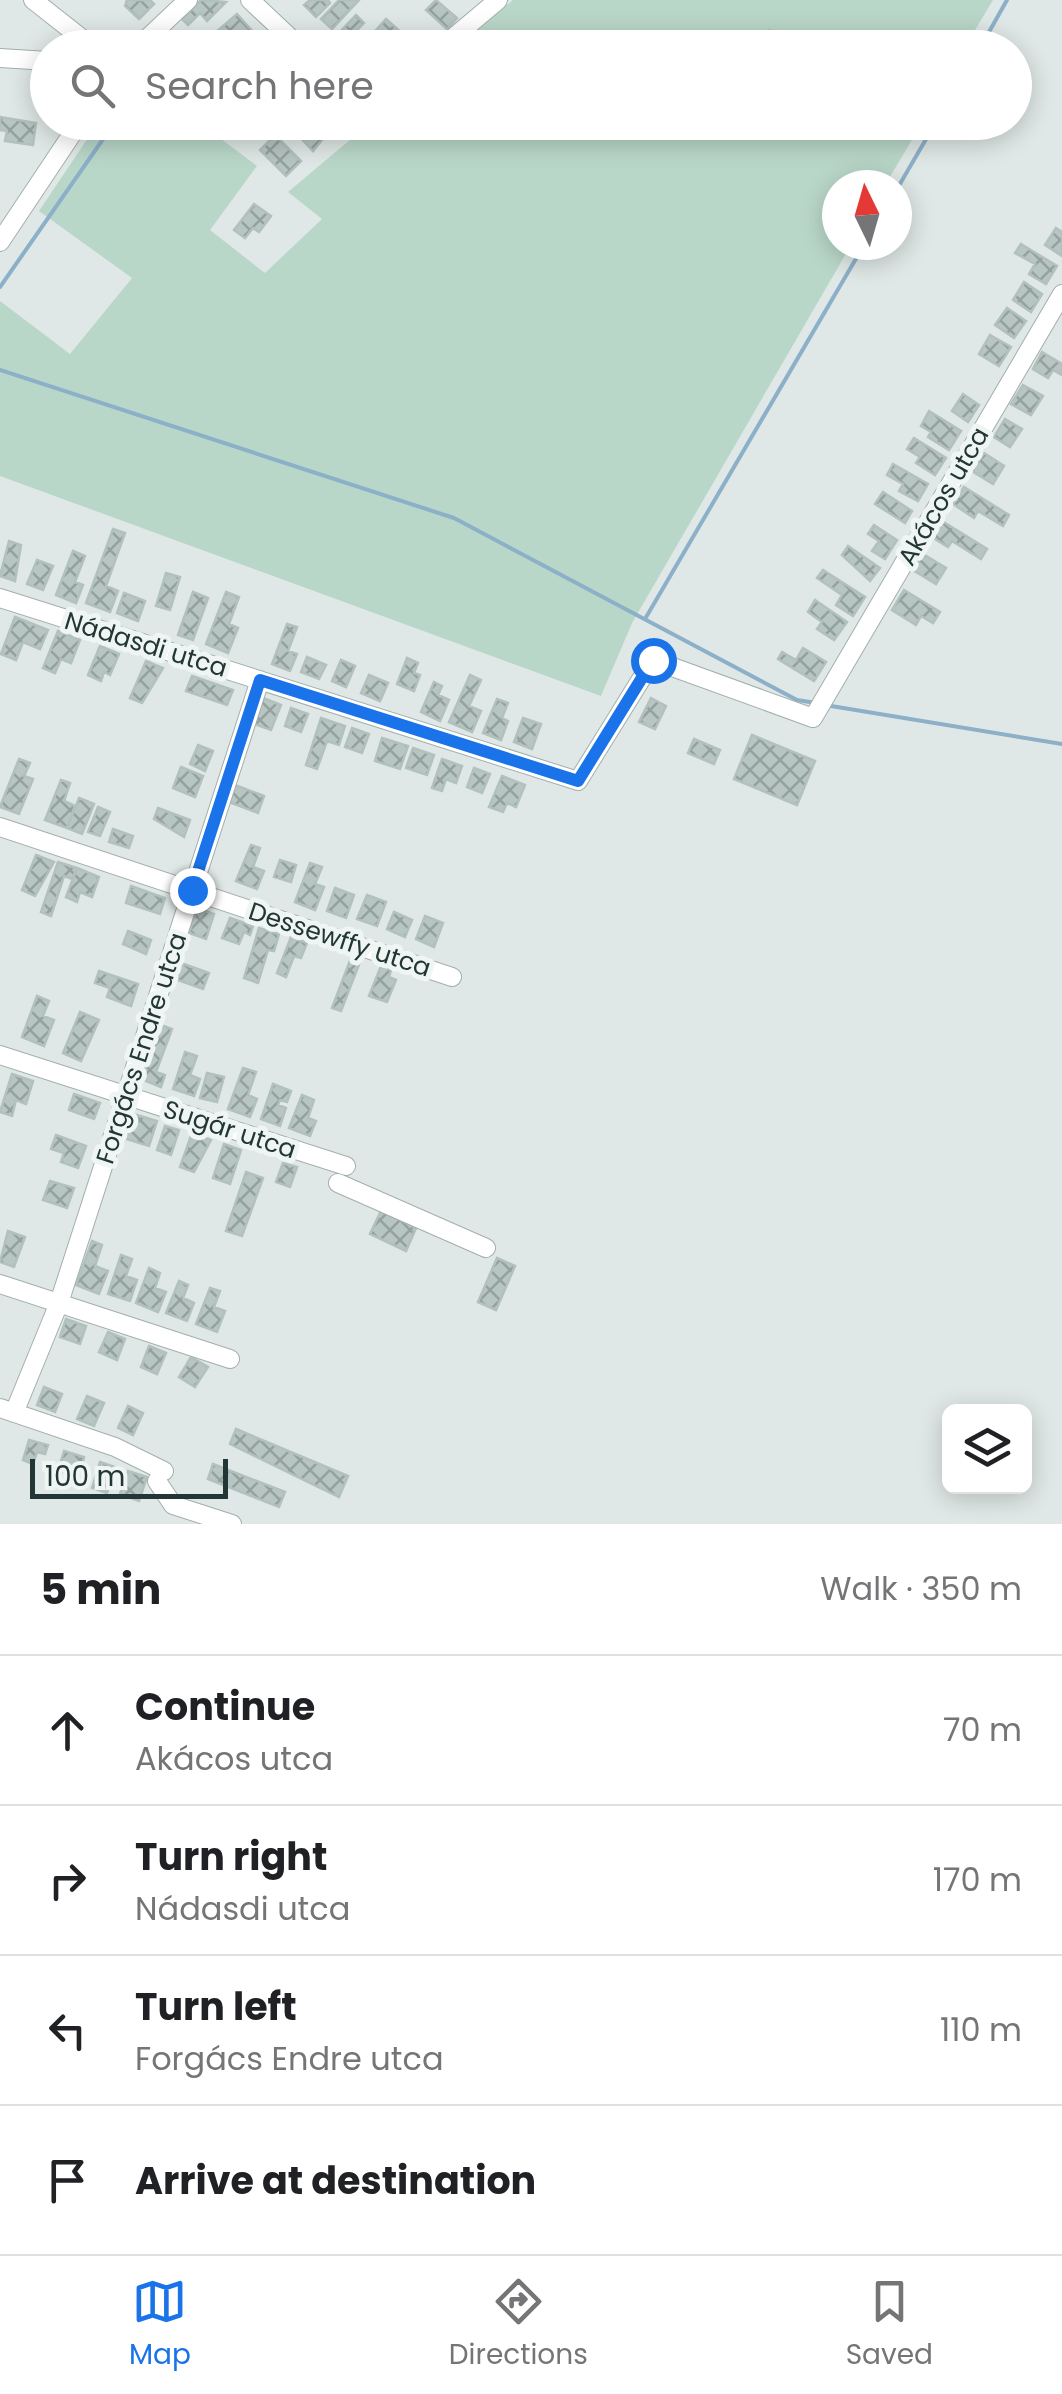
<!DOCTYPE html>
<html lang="en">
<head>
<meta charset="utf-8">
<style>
  :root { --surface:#fff; --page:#f6f6f6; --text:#202124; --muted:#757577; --line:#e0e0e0; --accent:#1a73e8 }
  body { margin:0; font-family:Poppins,sans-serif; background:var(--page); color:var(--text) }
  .controls { position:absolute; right:30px; bottom:30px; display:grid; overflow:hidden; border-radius:15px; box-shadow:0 5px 25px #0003 }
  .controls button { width:90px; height:90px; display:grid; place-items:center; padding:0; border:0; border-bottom:2px solid var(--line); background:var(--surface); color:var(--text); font:50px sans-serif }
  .compass { position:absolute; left:822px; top:170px; width:90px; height:90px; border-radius:50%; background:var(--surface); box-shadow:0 5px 25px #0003; rotate:355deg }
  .scale { position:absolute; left:30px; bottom:25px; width:198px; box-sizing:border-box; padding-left:10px; border:5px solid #223635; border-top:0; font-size:28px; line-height:35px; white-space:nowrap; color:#223635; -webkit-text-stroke:8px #eef5f3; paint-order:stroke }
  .stop { position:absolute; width:30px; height:30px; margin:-22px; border:8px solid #1a73e8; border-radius:50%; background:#fff }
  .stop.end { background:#1a73e8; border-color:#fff; box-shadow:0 2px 10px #0008 }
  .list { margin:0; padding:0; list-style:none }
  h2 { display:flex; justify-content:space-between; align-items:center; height:130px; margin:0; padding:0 40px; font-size:42px }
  h2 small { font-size:32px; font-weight:400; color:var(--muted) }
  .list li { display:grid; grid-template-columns:65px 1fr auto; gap:30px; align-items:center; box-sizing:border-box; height:150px; padding:0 40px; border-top:2px solid var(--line) }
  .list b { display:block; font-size:38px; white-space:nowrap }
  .list p { margin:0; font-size:32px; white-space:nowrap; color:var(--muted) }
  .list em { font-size:32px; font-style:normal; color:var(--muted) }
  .icon { flex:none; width:55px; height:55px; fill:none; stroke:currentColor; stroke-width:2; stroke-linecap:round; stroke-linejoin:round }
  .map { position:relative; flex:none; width:1062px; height:1524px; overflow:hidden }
  .search { position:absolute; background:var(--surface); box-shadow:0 5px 25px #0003; left:30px; right:30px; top:30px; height:110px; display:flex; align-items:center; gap:25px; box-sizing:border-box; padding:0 35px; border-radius:55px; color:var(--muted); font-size:38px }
  .sheet { height:730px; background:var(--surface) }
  nav { display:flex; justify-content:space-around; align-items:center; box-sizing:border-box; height:140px; border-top:2px solid var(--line); background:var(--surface); font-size:28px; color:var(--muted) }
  nav a { display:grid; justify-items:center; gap:5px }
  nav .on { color:var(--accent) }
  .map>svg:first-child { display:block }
  .grass { fill:#b9d7c9 }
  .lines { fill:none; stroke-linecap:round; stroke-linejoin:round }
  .stream { stroke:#8cb0c8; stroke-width:4 }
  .building { fill:url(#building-cross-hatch); stroke:#b2c1be; stroke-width:2.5 }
  .minor-casing { stroke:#a3afad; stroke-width:20 }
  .minor { stroke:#fff; stroke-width:18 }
  .route { stroke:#1a73e8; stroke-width:12 }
  .labels { text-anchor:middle; stroke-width:10; stroke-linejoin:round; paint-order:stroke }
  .street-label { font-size:25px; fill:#223635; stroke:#eef5f3 }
</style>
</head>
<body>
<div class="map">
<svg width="1062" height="1524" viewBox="0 0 1062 1524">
  <defs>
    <pattern id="building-cross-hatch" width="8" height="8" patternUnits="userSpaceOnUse" patternTransform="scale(2.5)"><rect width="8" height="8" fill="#b7c5c3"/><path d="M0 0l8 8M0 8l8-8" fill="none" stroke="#94a19f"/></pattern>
  </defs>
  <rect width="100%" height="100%" fill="#dfe8e6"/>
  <!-- grass -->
  <path class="grass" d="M 513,0 L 993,0 L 965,47 L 457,48 Z
    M 98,123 L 200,123 L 257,166 L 210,230 L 265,273 L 322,219 L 288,192 L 370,123 L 922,123 L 885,185 L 837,185 L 837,245 L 851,245 L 632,623 L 601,696 L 0,476 L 0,301 L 70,354 L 132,278 L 39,211 Z"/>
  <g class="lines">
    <!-- stream -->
    <path class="stream" d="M 980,48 L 1007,0
      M 897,189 L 936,122
      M 0,287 L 115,122
      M 0,370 L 454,518 L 797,700 L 816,703
      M 645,619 L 864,245
      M 825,705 L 1062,744"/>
  </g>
  <!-- building -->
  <path class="building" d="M 127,0 L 150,0 L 154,4 L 139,19 L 125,6 Z
    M 201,0 L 226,2 L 207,21 L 200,13 L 188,25 L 182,19 Z
    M 310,0 L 328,0 L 330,3 L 316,17 L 304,5 Z
    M 339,0 L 359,0 L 332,29 L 321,19 Z
    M 436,0 L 457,18 L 447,29 L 426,10 Z
    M 237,14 L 253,32 L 239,44 L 232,35 L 213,48 L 207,40 Z
    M 356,15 L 364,23 L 352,35 L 358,40 L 351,46 L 338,34 Z
    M 386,19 L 403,34 L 391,48 L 360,48 Z
    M 769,30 L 794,44 L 791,48 L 759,48 Z
    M 0,117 L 36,123 L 33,145 L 5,141 L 7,131 L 0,130 Z
    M 286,122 L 302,122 L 322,140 L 313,151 Z
    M 275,135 L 301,161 L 286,176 L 260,150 Z
    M 254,204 L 271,216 L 259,232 L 253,228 L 245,238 L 234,230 Z
    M 1056,228 L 1062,232 L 1062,256 L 1045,245 Z
    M 1021,244 L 1057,266 L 1046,284 L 1029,274 L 1035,264 L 1015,253 Z
    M 1024,282 L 1042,294 L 1031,312 L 1013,300 Z
    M 1007,308 L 1026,321 L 1014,338 L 995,325 Z
    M 990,335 L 1011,347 L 999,366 L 979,354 Z
    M 1042,352 L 1062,364 L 1062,375 L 1053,370 L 1048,378 L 1033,369 Z
    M 1023,385 L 1043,396 L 1031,415 L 1011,404 Z
    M 963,394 L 979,405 L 968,422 L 952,411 Z
    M 929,411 L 961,431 L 949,450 L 928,437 L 931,432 L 921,426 Z
    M 1005,419 L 1022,429 L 1010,447 L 994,437 Z
    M 914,438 L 946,458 L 935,475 L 916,463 L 920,457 L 907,449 Z
    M 984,453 L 1004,466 L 993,484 L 972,471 Z
    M 893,464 L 928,484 L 918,501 L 899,491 L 903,484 L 887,475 Z
    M 964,487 L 1009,515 L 1003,526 L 978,511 L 974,518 L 953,504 Z
    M 883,492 L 912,511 L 905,523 L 875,504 Z
    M 942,521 L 987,549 L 981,559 L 952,541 L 948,547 L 932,537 Z
    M 874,525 L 897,540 L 885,559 L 872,551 L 879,541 L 868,534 Z
    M 113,529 L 125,533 L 106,586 L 118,591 L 110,612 L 86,603 Z
    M 9,541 L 21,545 L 15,581 L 0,576 Z
    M 848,546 L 880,568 L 870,581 L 842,555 Z
    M 73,551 L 85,556 L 75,582 L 83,585 L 76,603 L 56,595 Z
    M 923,554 L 946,568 L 936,584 L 913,570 Z
    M 37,560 L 53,566 L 43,590 L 27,584 Z
    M 823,570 L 865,597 L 853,616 L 836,605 L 842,595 L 817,578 Z
    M 166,573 L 180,577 L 170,610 L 156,606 Z
    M 904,590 L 940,612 L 933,623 L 921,616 L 916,625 L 892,610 Z
    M 193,592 L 208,598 L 193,640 L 178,635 Z
    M 226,592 L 239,597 L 229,624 L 238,628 L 228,653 L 206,644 Z
    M 124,593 L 145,601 L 138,621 L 117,613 Z
    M 815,600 L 847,622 L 834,640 L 817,629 L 822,622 L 808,612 Z
    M 15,617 L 48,630 L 40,649 L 23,642 L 16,660 L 1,654 Z
    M 287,624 L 297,627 L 288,651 L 297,654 L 290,671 L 272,664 Z
    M 58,631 L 80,640 L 71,663 L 61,659 L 55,673 L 43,668 Z
    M 100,646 L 119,654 L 110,675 L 104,672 L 101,681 L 88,675 Z
    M 803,648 L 826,662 L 814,681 L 778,659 L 782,652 L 796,660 Z
    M 307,657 L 326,665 L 319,679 L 301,672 Z
    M 407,658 L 418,663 L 414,673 L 420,675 L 414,691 L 397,684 Z
    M 341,660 L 355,666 L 346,687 L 332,681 Z
    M 146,661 L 163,668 L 142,703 L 130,698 Z
    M 369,675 L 388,683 L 380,701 L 361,693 Z
    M 470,675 L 481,680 L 469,706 L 481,711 L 472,732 L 449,722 Z
    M 192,676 L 233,690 L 227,705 L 186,691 Z
    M 434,682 L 442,686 L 438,695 L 449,700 L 440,721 L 421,712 Z
    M 263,698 L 281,705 L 271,730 L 254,724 Z
    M 651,698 L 666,706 L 655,729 L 639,722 Z
    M 497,699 L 508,703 L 502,718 L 508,721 L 501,740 L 483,733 Z
    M 291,708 L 308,714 L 301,732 L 285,726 Z
    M 321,718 L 345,726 L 339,745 L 327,741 L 317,769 L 306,765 Z
    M 523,718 L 541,724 L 532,749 L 514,742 Z
    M 352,728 L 369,734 L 362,753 L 345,747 Z
    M 752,735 L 815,761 L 797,805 L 734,779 Z
    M 382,738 L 408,746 L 400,769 L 375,761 Z
    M 694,739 L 720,750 L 714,764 L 688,753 Z
    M 198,745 L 213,751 L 205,771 L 190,764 Z
    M 413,748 L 434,755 L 427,775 L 406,768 Z
    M 19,759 L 30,763 L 24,776 L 33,779 L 19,814 L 0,807 Z
    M 442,759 L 462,766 L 456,783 L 446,779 L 442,791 L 432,788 Z
    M 181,767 L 203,776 L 195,797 L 173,788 Z
    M 474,768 L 490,774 L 482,793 L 467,787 Z
    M 502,776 L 525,785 L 516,807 L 507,803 L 503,812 L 489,807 Z
    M 61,780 L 70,783 L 64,801 L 75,806 L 67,828 L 45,820 Z
    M 235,785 L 264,796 L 258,813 L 229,802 Z
    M 79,798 L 94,804 L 82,834 L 67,828 Z
    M 98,807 L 110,812 L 100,836 L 88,832 Z
    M 158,808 L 190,820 L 184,837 L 154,819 Z
    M 113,829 L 133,836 L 129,848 L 109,842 Z
    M 251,845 L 260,848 L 253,867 L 264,871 L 257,889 L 236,881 Z
    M 36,855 L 54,862 L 35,896 L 22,890 Z
    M 280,860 L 296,865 L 291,882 L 274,877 Z
    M 58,862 L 77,868 L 72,879 L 64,876 L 51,916 L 41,912 Z
    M 310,863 L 322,867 L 315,884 L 324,887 L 315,910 L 295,902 Z
    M 77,868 L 99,877 L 92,897 L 80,892 L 77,902 L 66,897 Z
    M 131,886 L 165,898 L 160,914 L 126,903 Z
    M 335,888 L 354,895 L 346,918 L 327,911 Z
    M 367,895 L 386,902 L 377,926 L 357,919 Z
    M 197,908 L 214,914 L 206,939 L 189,933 Z
    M 394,912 L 412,920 L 405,937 L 387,929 Z
    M 425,916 L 443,923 L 434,947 L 416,939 Z
    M 230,918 L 253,926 L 250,935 L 244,932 L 239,944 L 222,938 Z
    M 259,928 L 279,934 L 274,951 L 268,950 L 258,983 L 244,978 Z
    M 128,931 L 151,940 L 146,954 L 123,944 Z
    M 291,937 L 307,943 L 301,958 L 294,956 L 286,977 L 277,973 Z
    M 351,958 L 360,962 L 341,1011 L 332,1008 Z
    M 181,963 L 209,973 L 203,989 L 175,979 Z
    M 381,966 L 391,970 L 389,977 L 396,980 L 387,1002 L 369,996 Z
    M 99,971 L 138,984 L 131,1006 L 107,997 L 110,988 L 95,983 Z
    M 37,996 L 49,1001 L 43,1016 L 54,1020 L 44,1046 L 22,1037 Z
    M 80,1012 L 99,1020 L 81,1061 L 63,1053 Z
    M 161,1025 L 172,1029 L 156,1072 L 165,1075 L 161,1087 L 141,1079 Z
    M 185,1052 L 197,1056 L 190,1075 L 200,1079 L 194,1096 L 173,1089 Z
    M 243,1068 L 256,1072 L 248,1095 L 257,1099 L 250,1117 L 228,1109 Z
    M 207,1073 L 224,1077 L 217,1102 L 200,1098 Z
    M 12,1074 L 33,1081 L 26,1104 L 16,1100 L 12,1116 L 0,1112 Z
    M 273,1084 L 291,1091 L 287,1102 L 280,1100 L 278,1105 L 286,1108 L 280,1126 L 261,1119 Z
    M 74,1094 L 100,1103 L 94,1119 L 69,1110 Z
    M 302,1095 L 314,1100 L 308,1118 L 316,1121 L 310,1136 L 289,1128 Z
    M 130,1113 L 157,1121 L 149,1146 L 123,1138 Z
    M 165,1126 L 179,1130 L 171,1155 L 157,1150 Z
    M 192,1133 L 211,1140 L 194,1172 L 180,1167 Z
    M 56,1135 L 86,1146 L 78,1168 L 61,1162 L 64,1153 L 51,1149 Z
    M 224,1144 L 241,1150 L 230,1184 L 213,1178 Z
    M 283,1163 L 297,1167 L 290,1187 L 276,1182 Z
    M 246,1172 L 263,1178 L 242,1236 L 226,1231 Z
    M 50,1181 L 74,1188 L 67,1208 L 43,1200 Z
    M 381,1211 L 416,1228 L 406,1251 L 370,1234 Z
    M 8,1231 L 25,1237 L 14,1267 L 0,1262 Z
    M 92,1241 L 102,1245 L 95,1266 L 108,1271 L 99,1294 L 76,1285 Z
    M 121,1255 L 132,1259 L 126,1276 L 137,1280 L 130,1301 L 108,1294 Z
    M 497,1258 L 515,1266 L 496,1310 L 478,1302 Z
    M 149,1268 L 160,1273 L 155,1288 L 166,1292 L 158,1312 L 136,1303 Z
    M 179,1281 L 188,1285 L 183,1298 L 194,1303 L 187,1321 L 166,1313 Z
    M 210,1288 L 220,1291 L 214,1307 L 225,1311 L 217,1332 L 196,1324 Z
    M 66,1319 L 86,1326 L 80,1344 L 60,1337 Z
    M 108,1332 L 125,1339 L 117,1360 L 99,1352 Z
    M 149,1346 L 166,1353 L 157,1374 L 141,1367 Z
    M 191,1357 L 208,1367 L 195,1387 L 179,1377 Z
    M 44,1387 L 62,1394 L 55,1412 L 37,1405 Z
    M 87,1396 L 104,1403 L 94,1426 L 77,1419 Z
    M 128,1406 L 143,1413 L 133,1435 L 118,1428 Z
    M 236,1429 L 348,1476 L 339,1497 L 230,1444 Z
    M 29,1440 L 48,1445 L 45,1454 L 37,1452 L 33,1464 L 23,1460 Z
    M 64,1451 L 84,1457 L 82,1465 L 75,1462 L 71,1475 L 58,1471 Z
    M 100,1462 L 115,1467 L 107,1493 L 92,1488 Z
    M 213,1464 L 285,1492 L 279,1507 L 208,1479 Z
    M 128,1471 L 147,1477 L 139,1501 L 120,1494 Z"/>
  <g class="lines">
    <!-- minor casing -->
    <g class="minor-casing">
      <path id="minor" d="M 33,0 L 94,48
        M 250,0 L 301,48
        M 137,48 L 188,0
        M 441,48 L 498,0
        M 0,58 L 48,61
        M 0,242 L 80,122
        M 0,598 L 578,781 L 653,660 L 813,718 L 1062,294
        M 0,827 L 452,977
        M 0,1055 L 346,1166
        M 338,1183 L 486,1248
        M 0,1284 L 230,1359
        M 0,1408 L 115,1447 L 164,1471
        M 14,1413 L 59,1303 L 260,680
        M 157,1481 L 173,1505 L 232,1524"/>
    </g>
    <!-- minor -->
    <use href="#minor" class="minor"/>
  </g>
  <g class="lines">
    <!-- route -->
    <path class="route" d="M 192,890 L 260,680 L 578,781 L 653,660"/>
  </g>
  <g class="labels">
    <!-- street labels -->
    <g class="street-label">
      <text transform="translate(943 496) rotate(-60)" y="9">Akácos utca</text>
      <text transform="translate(146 644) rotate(17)" y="9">Nádasdi utca</text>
      <text transform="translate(340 939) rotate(18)" y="9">Dessewffy utca</text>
      <text transform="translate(141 1048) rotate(-72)" y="9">Forgács Endre utca</text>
      <text transform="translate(230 1129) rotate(18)" y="9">Sugár utca</text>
    </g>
  </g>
</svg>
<div class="controls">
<button><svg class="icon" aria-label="layers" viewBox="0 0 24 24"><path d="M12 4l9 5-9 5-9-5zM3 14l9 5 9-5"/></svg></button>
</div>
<svg class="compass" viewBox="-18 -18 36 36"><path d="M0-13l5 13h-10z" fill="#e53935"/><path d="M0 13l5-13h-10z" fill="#757577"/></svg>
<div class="scale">100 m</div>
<div class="stop" style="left:653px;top:660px"></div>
<div class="stop end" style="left:192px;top:890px"></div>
<div class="search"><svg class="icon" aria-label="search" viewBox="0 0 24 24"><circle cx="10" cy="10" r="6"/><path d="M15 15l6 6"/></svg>Search here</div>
</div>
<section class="sheet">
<h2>5 min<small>Walk · 350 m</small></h2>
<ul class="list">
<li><svg class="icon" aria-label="ahead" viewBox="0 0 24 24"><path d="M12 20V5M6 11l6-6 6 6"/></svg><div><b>Continue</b><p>Akácos utca</p></div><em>70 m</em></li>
<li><svg class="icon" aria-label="right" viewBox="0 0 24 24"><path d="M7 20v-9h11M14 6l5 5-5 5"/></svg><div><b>Turn right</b><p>Nádasdi utca</p></div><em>170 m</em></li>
<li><svg class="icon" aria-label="left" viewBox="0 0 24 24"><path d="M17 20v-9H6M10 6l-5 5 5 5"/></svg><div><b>Turn left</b><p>Forgács Endre utca</p></div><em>110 m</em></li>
<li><svg class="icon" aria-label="arrive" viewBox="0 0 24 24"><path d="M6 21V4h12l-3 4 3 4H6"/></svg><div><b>Arrive at destination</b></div></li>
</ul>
</section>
<nav>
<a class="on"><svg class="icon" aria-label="map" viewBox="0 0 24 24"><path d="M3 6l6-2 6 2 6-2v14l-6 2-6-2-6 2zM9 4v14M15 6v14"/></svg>Map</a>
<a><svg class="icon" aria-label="directions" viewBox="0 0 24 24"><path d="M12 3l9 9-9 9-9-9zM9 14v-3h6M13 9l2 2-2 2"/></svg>Directions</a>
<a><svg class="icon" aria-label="saved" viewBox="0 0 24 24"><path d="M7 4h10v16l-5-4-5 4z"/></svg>Saved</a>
</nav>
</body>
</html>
